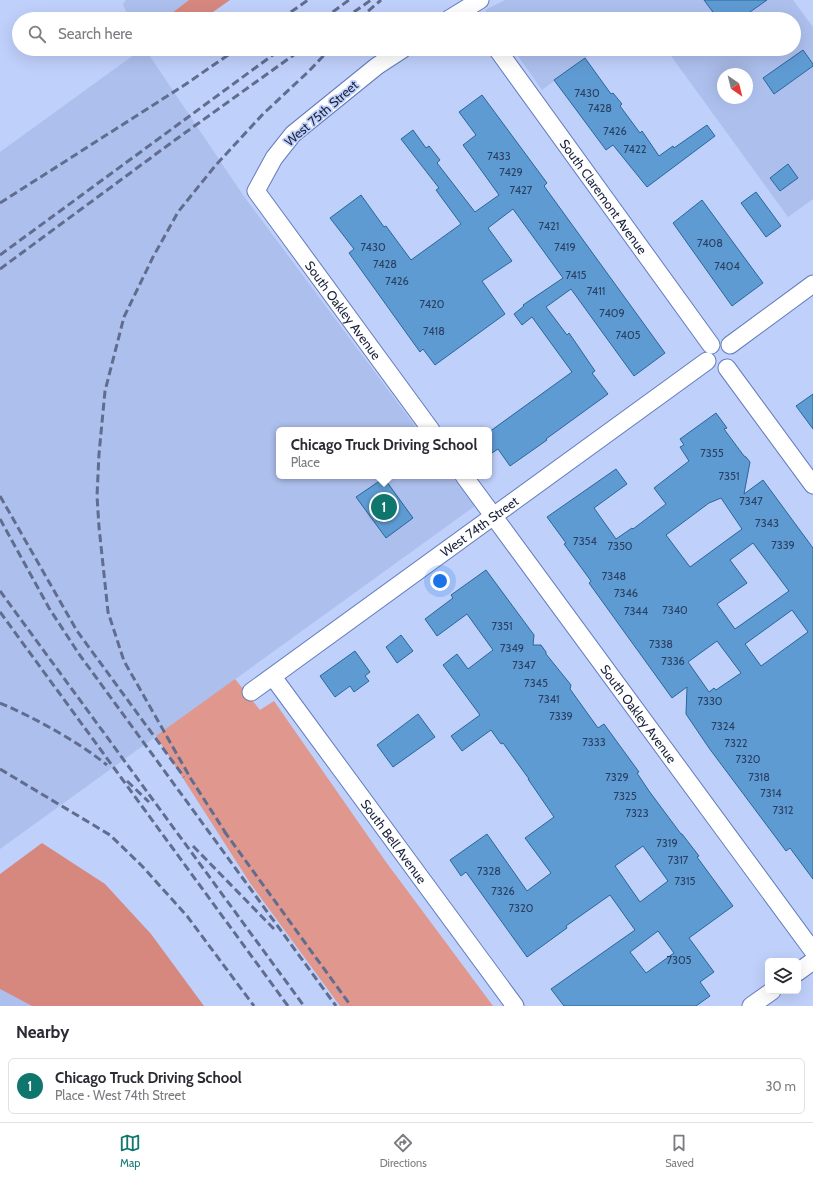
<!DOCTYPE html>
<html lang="en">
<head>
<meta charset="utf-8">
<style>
  :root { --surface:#fff; --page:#f7f7f7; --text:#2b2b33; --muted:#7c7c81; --line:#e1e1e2; --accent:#0f766e }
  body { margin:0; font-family:Cabin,sans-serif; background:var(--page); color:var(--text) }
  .controls { position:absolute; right:12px; bottom:12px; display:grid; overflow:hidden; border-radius:6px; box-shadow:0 4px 16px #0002 }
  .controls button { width:36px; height:36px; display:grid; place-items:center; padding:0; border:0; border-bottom:1px solid var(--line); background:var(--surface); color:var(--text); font:20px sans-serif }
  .compass { position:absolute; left:717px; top:68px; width:36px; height:36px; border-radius:50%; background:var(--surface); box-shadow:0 4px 16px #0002; rotate:145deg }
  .you { position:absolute; left:440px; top:581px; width:14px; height:14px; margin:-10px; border:3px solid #fff; border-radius:50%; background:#1a73e8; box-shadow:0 0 0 6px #1a73e833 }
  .badge { display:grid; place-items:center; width:26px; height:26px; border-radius:50%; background:var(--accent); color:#fff; font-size:13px; font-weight:700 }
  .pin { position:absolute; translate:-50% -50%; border:2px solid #fff; box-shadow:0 1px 4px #0006 }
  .popup { position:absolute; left:276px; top:427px; width:216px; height:52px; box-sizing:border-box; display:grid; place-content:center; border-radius:6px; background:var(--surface); filter:drop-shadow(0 1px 3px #0005); font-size:13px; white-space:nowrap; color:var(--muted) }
  .popup b { font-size:15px; color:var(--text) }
  .popup::after { content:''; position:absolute; left:50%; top:100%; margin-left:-8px; border:8px solid transparent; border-top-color:var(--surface) }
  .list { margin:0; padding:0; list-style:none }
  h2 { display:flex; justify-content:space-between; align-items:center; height:52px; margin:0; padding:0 16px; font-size:17px }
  h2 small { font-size:13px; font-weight:400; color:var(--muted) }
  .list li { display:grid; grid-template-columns:26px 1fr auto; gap:12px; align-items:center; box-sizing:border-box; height:56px; margin:0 8px 8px; padding:0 8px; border:1px solid var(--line); border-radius:6px }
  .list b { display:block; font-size:15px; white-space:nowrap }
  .list p { margin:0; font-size:13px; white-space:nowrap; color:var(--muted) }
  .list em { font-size:13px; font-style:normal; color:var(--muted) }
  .icon { flex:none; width:22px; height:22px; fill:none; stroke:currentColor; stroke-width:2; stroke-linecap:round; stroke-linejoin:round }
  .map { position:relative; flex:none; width:813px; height:1006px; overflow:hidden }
  .search { position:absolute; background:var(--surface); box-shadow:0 4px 16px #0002; left:12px; right:12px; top:12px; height:44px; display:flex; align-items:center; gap:10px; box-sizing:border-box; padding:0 14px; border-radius:22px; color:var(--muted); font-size:15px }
  .sheet { height:116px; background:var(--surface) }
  nav { display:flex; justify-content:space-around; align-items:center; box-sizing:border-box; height:56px; border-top:1px solid var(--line); background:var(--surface); font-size:11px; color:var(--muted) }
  nav a { display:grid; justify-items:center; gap:2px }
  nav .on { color:var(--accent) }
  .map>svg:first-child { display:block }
  .built { fill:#adbfed; fill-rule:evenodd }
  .green { fill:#e0978e }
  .forest { fill:#d6887f }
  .building { fill:#5f9bd3; stroke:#29669a; fill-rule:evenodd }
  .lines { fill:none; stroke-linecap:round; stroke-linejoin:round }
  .minor-casing { stroke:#647cbe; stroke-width:19 }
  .minor { stroke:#fff; stroke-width:17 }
  .rail { stroke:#606d8f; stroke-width:3; stroke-dasharray:8 4; stroke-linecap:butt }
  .labels { text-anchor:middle; stroke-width:3.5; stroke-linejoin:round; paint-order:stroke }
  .number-label { font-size:11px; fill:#2a4062 }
  .street-label { font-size:13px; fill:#18223d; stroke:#bfd0fb }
</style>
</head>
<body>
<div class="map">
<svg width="813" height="1006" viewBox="0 0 813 1006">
  <rect width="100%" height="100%" fill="#bfd0fb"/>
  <!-- built -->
  <path class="built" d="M 126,0 L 189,0 L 164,19 L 129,19 L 123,4 Z
    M 505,0 L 793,0 L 813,27 L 813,199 L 788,217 L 666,49 L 794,49 L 794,19 L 644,19 L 642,16 L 638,19 L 491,19 L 485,10 ZM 723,74 L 747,74 L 747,98 L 723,98 Z
    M 142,49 L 145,49 L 243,195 L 418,430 L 279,430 L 279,476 L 452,476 L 475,506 L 0,849 L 0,152 Z
    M 513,49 L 597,49 L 542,90 Z
    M 0,989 L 32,1006 L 0,1006 Z"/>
  <!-- green -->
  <path class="green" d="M 235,679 L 260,710 L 274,701 L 386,862 L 493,1006 L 340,1006 L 250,883 L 156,736 Z"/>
  <!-- forest -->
  <path class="forest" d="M 189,0 L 230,0 L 203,19 L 164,19 Z
    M 42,843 L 105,884 L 151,934 L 204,1006 L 32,1006 L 0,989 L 0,874 Z"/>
  <!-- building -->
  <path class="building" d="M 704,0 L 767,0 L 740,19 L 718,19 Z
    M 803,50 L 813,64 L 813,66 L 774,94 L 763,78 Z
    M 585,58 L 611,94 L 613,93 L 622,104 L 620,106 L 640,133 L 642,131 L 659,156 L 673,146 L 674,148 L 707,125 L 715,136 L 647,187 L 613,145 L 606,150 L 554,80 Z
    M 482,95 L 547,183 L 544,186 L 665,353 L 634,376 L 571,289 L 546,307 L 567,335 L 569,333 L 580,349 L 595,371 L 592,373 L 608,394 L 546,439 L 547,440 L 510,466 L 498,449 L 489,455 L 489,432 L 572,372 L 532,317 L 522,325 L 514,314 L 524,306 L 523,305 L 563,278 L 513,209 L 488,228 L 512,261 L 482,281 L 505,314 L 435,365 L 423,349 L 420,352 L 349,253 L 354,249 L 330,218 L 361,195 L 384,227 L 386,226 L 411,260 L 461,224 L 436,190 L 439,188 L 401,139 L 413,130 L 426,148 L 429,146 L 440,160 L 437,163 L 475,212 L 499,195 L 463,145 L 476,135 L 459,112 Z
    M 788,164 L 798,178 L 780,191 L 770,178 Z
    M 756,192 L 781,226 L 766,237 L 741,203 Z
    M 702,200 L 763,283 L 732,306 L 673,223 Z
    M 813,394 L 813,429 L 796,406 Z
    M 716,413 L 727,428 L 724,429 L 744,456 L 746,457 L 750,462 L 744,494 L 763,480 L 813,548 L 813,879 L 790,848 L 786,851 L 709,748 L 686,714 L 687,687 L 672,698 L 589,583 L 591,581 L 564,544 L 566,543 L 547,517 L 616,469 L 627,484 L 594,508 L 616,539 L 632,528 L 633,529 L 666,504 L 654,488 L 689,461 L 680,447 L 684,445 L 680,439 ZM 721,498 L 742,529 L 690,567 L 666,535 L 709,503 ZM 753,543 L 789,591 L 735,629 L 717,604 L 747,583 L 730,560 ZM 792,610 L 808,632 L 761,666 L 745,644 ZM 717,641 L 741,673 L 716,690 L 714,688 L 709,692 L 688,662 Z
    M 384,478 L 413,518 L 386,538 L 356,497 Z
    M 486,570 L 534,635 L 533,645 L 541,645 L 546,652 L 546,654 L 571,685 L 570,689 L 598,728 L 604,724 L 639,772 L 637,773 L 649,791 L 681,834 L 682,834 L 699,856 L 697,857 L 733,906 L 689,938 L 714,972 L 700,982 L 710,996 L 696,1006 L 564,1006 L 551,989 L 635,930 L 610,895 L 566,926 L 567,928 L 527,957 L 466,872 L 461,876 L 450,860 L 487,834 L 527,891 L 551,873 L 525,838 L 554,817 L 528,779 L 529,779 L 503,743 L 501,744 L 491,730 L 462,751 L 451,736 L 480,715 L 443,665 L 457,654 L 468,669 L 493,650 L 467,614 L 437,636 L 425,619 L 453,598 L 451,595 ZM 643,846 L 668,881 L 640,902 L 615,866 ZM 658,931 L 674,953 L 646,973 L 630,952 Z
    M 401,635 L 413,651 L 397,663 L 386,647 Z
    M 355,651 L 370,672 L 365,676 L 369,681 L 354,692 L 350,686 L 335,697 L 320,676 Z
    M 418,714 L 435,737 L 393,767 L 377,745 Z"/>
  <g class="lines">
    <!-- minor casing -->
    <g class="minor-casing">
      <g id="minor">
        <path d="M 449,19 L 480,0"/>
        <path id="s1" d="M 403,49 L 377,66 L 293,134 L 274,158 L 256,191 L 431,430"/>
        <path id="s2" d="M 497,49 L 711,345"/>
        <path d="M 730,345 L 813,284"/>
        <path d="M 727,368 L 813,485"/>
        <path id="s3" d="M 464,476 L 813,951"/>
        <path id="s4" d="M 273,677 L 515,1006"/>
        <path id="s5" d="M 251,692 L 707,361"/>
        <path d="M 798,972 L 813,961"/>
        <path d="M 751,1006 L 772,991"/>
      </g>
    </g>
    <!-- minor -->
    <use href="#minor" class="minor"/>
    <!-- rail -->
    <path class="rail" d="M 281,19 L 308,0
      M 323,19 L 349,0
      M 344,19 L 371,0
      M 359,19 L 381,0
      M 0,203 L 183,86 L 237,49
      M 0,255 L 281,49
      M 0,269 L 175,140 L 302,49
      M 0,496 L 77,631 L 184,777
      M 0,519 L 49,608 L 79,654 L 336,1006
      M 0,591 L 304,1006
      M 0,612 L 288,1006
      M 0,703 C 35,718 77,741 107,765
      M 0,769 L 110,835 L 142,866 L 187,916 L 254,1006
      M 127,781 L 149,802
      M 224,831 L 351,1006
      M 227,835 L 191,779 L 124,661 L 108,612 L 99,527 L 97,496 L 99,454 L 105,391 L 124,317 L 153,257 L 178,212 L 215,166 L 263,114 L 309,71 L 330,49
      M 193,846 L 274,929"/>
  </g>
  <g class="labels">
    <!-- number labels -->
    <g class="number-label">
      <text x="587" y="97">7430</text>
      <text x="600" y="112">7428</text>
      <text x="615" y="135">7426</text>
      <text x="635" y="153">7422</text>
      <text x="499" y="160">7433</text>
      <text x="511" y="176">7429</text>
      <text x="521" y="194">7427</text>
      <text x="549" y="230">7421</text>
      <text x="710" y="247">7408</text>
      <text x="373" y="251">7430</text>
      <text x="565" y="251">7419</text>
      <text x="385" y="268">7428</text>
      <text x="727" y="270">7404</text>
      <text x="576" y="279">7415</text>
      <text x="397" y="285">7426</text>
      <text x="596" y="295">7411</text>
      <text x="432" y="308">7420</text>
      <text x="612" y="317">7409</text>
      <text x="434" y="335">7418</text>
      <text x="628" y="339">7405</text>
      <text x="712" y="457">7355</text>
      <text x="729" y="480">7351</text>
      <text x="751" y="505">7347</text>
      <text x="767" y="527">7343</text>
      <text x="585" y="545">7354</text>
      <text x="783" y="549">7339</text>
      <text x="620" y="550">7350</text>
      <text x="614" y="580">7348</text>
      <text x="626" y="597">7346</text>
      <text x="675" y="614">7340</text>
      <text x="636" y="615">7344</text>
      <text x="502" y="630">7351</text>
      <text x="661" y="648">7338</text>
      <text x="512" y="652">7349</text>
      <text x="673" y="665">7336</text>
      <text x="524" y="669">7347</text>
      <text x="536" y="687">7345</text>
      <text x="549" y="703">7341</text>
      <text x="710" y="705">7330</text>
      <text x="561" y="720">7339</text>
      <text x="723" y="730">7324</text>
      <text x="594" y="746">7333</text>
      <text x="736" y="747">7322</text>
      <text x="748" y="763">7320</text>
      <text x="617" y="781">7329</text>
      <text x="759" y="781">7318</text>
      <text x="771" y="797">7314</text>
      <text x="625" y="800">7325</text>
      <text x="783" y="814">7312</text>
      <text x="637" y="817">7323</text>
      <text x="667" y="847">7319</text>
      <text x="678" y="864">7317</text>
      <text x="489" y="875">7328</text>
      <text x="685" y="885">7315</text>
      <text x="503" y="895">7326</text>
      <text x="521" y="912">7320</text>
      <text x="679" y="964">7305</text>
    </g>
    <!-- street labels -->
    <g class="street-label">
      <text transform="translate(321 113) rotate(-41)" y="5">West 75th Street</text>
      <text dy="5" stroke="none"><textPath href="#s2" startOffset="182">South Claremont Avenue</textPath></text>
      <text dy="5" stroke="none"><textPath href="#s1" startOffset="355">South Oakley Avenue</textPath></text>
      <text dy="5" stroke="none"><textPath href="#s5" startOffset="282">West 74th Street</textPath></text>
      <text dy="5" stroke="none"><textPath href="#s3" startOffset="295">South Oakley Avenue</textPath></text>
      <text dy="5" stroke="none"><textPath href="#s4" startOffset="204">South Bell Avenue</textPath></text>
    </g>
  </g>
</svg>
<div class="controls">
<button><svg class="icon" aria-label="layers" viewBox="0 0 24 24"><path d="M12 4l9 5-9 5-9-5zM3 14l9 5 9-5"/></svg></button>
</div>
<svg class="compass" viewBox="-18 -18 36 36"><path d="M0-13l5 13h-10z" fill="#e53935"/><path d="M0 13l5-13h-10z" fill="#7c7c81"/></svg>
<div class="you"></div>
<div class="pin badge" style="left:384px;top:507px">1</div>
<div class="popup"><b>Chicago Truck Driving School</b>Place</div>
<div class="search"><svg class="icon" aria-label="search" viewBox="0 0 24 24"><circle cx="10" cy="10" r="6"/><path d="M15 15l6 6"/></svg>Search here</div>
</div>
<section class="sheet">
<h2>Nearby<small></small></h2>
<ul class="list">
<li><span class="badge">1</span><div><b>Chicago Truck Driving School</b><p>Place · West 74th Street</p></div><em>30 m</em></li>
</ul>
</section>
<nav>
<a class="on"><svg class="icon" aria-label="map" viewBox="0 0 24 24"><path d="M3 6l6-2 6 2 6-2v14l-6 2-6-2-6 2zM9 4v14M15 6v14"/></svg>Map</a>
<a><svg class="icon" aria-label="directions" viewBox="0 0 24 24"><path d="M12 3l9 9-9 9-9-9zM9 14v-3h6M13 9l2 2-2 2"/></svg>Directions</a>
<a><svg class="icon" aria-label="saved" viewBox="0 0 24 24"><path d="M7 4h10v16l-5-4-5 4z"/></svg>Saved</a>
</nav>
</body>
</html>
